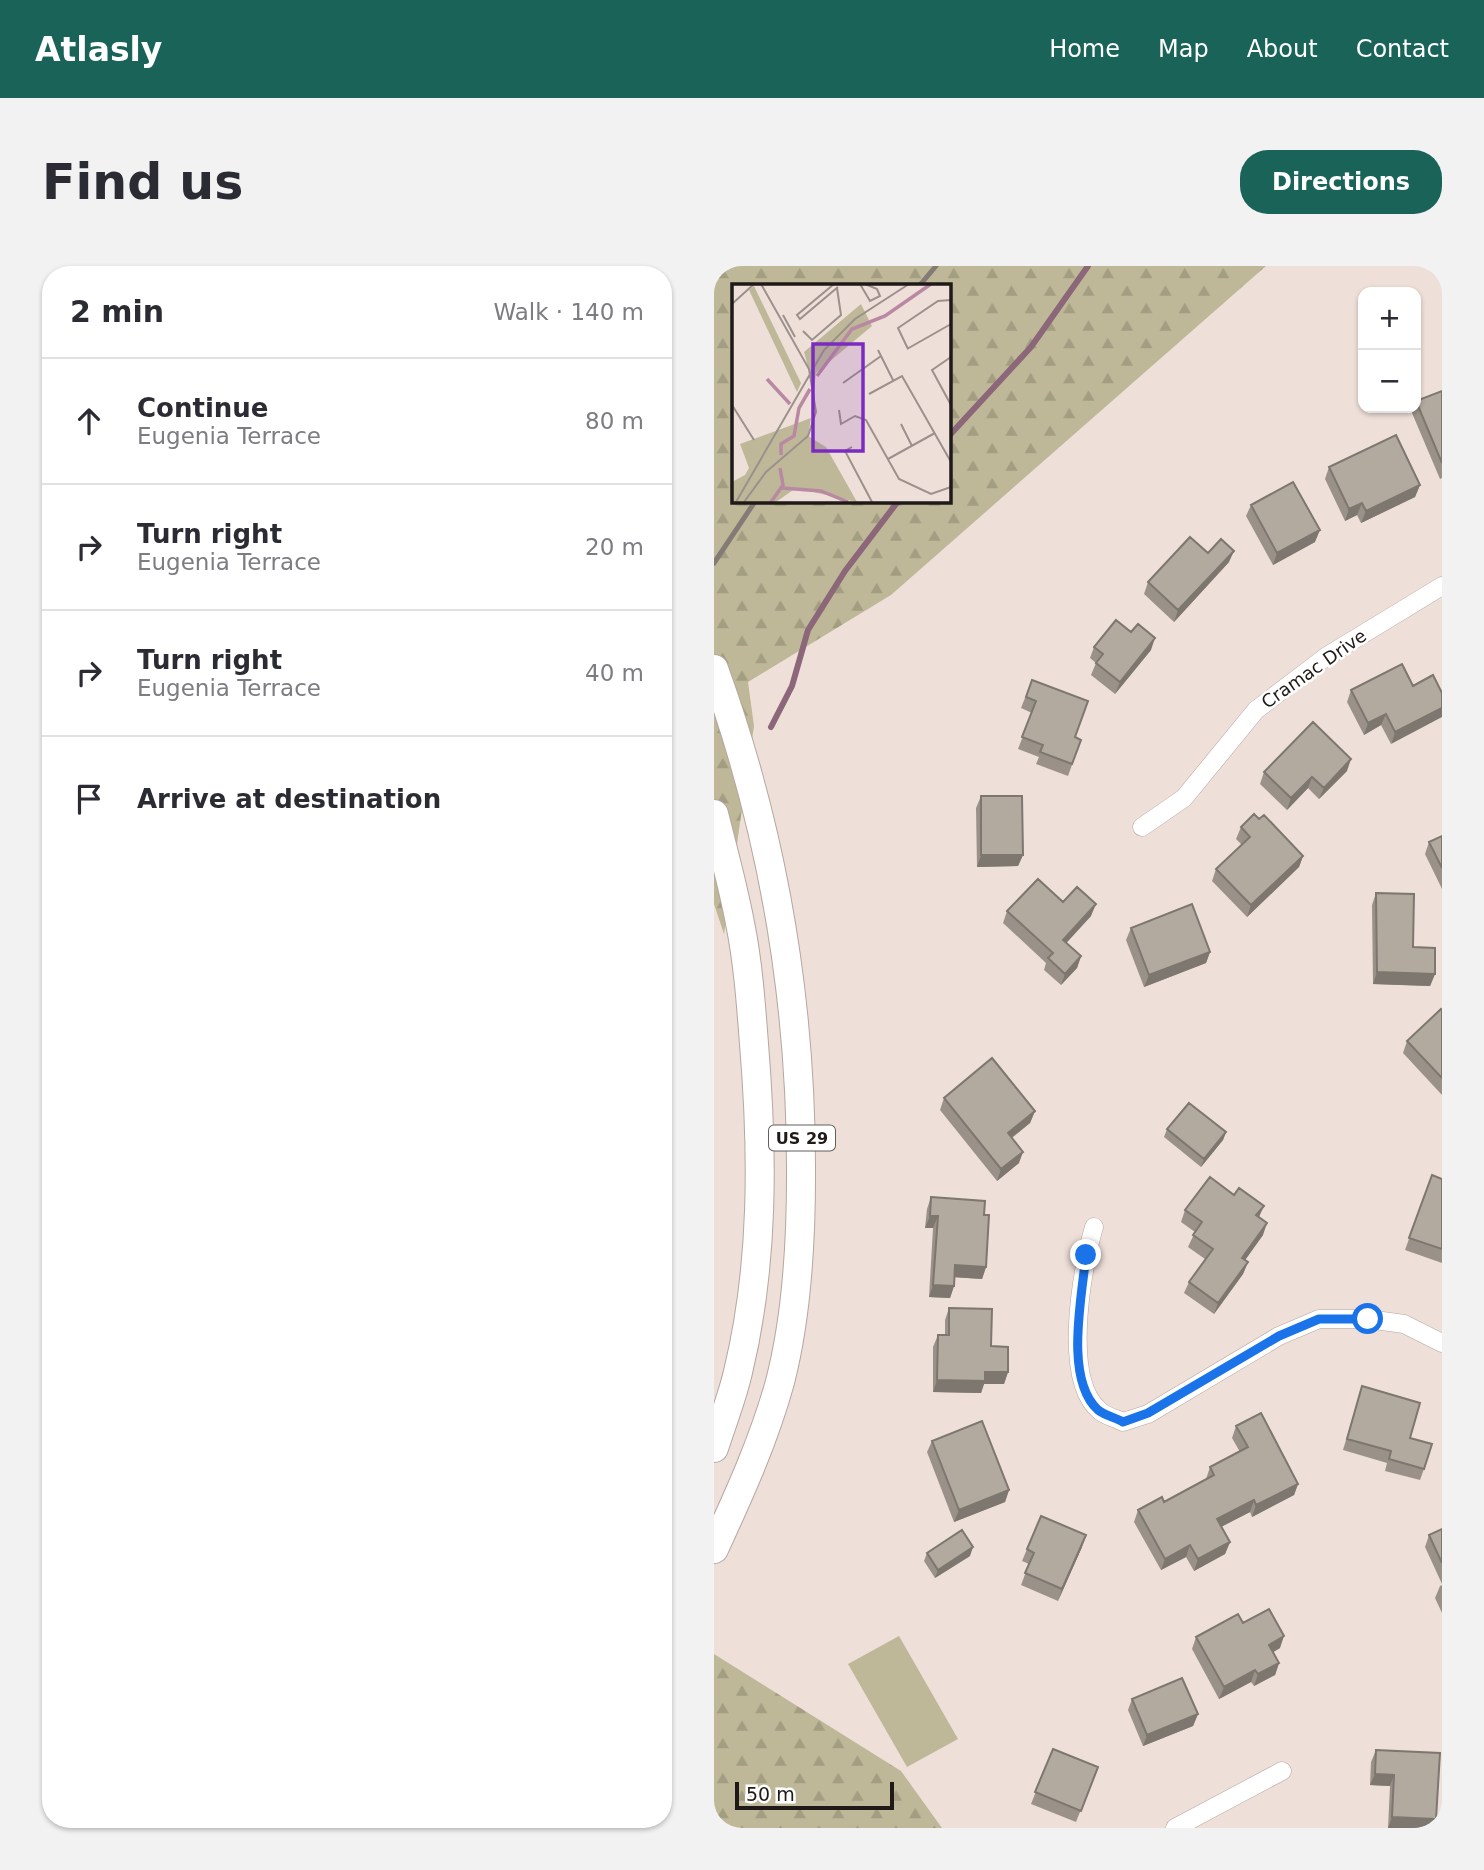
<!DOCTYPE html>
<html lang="en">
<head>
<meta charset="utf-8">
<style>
  :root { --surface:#fff; --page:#f2f2f3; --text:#2b2b33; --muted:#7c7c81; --line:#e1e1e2; --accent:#196359 }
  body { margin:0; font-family:"DejaVu Sans",sans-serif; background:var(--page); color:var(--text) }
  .controls { position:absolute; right:21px; top:21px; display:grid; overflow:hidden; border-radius:14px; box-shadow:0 2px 5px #0004 }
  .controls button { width:63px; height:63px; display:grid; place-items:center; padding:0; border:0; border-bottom:2px solid var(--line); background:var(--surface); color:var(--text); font:35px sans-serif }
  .scale { position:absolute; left:21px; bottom:18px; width:159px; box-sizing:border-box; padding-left:7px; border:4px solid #1f1a18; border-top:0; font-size:19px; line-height:24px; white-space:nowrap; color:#1f1a18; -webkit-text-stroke:5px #fff; paint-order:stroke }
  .stop { position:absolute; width:21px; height:21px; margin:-16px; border:5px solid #1a73e8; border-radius:50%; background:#fff }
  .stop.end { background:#1a73e8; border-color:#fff; box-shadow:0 2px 7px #0008 }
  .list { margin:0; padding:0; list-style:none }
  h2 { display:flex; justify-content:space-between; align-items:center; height:91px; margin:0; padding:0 28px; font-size:30px }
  h2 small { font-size:23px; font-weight:400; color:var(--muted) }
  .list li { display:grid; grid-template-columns:46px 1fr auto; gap:21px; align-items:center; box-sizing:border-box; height:126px; padding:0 28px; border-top:2px solid var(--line) }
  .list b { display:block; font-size:26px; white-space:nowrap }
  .list p { margin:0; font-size:23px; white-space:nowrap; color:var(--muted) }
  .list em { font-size:23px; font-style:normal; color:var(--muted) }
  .icon { flex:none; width:38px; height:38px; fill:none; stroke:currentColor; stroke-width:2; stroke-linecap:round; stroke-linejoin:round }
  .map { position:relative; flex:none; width:728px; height:1562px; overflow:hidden; border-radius:28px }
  header { display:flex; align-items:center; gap:42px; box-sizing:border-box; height:98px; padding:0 35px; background:var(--accent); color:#fff }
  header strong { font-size:33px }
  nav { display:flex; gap:38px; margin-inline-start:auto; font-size:24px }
  .intro { display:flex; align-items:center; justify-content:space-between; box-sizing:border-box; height:168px; padding:0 42px }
  h1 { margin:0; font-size:49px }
  .button { padding:18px 32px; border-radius:28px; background:var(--accent); color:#fff; font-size:24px; font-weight:700 }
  main { display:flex; gap:42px; padding:0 42px }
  aside { flex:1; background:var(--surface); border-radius:28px; box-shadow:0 2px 5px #0004 }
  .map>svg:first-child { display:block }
  .forest { fill:url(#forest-firs); fill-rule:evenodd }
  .green { fill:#beb898 }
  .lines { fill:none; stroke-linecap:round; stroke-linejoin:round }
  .stream { stroke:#8b6779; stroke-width:6 }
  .minor-casing { stroke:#b5a6a1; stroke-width:19 }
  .primary-casing { stroke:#b5a6a1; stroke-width:30 }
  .minor { stroke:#fff; stroke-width:18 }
  .primary { stroke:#fff; stroke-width:28 }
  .rail { stroke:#847a76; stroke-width:5 }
  .wall { fill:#9a9289 }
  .shaded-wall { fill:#7d776f }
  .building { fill:#b3aa9f; stroke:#7d776f; stroke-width:2 }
  .route { stroke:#1a73e8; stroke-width:9 }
  .labels { text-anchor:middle; stroke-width:5; stroke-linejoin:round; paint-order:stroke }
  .shield { fill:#fff; stroke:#625f5d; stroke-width:2 }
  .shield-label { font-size:16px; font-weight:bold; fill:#1f1a18 }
  .street-label { font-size:18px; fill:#1f1a18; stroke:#fff }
  .inset-river { fill:none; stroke:#b988a2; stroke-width:3.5 }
  .inset-road { fill:none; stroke:#9c908c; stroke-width:2 }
  .view { fill:#7b2cbf; fill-opacity:0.15; stroke:#7b2cbf; stroke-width:3.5 }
  .inset-edge { fill:none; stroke:#1f1a18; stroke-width:3.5 }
</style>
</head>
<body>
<header>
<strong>Atlasly</strong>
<nav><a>Home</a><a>Map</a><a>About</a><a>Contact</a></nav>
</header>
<div class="intro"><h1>Find us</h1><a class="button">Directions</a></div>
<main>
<aside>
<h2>2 min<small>Walk · 140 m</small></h2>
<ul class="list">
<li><svg class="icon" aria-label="ahead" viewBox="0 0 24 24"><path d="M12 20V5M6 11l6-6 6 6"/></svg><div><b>Continue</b><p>Eugenia Terrace</p></div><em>80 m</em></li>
<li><svg class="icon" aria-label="right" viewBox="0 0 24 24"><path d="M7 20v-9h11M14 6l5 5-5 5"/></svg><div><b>Turn right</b><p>Eugenia Terrace</p></div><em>20 m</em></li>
<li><svg class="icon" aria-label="right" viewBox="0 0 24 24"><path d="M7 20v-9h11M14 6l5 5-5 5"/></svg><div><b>Turn right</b><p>Eugenia Terrace</p></div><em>40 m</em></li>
<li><svg class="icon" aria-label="arrive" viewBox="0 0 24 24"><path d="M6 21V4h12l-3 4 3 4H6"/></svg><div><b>Arrive at destination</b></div></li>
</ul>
</aside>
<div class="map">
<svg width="728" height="1562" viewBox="0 0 728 1562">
  <defs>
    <pattern id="forest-firs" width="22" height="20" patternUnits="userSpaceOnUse" patternTransform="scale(1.75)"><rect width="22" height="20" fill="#beb898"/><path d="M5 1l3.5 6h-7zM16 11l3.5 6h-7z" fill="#a39e82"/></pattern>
  </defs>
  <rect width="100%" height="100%" fill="#efdfd9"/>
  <!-- forest -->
  <path class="forest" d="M 0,0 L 552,0 L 177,329 L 34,416 L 40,460 L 10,668 L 0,638 ZM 19,19 L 234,19 L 234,234 L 19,234 Z
    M 0,1388 L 187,1505 L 228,1562 L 0,1562 Z"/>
  <!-- green -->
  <path class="green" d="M 185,1370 L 244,1473 L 193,1501 L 134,1398 Z"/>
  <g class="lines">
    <!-- stream -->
    <path class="stream" d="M 234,171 L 317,81 L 374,0
      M 57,461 L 78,420 L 94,364 L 131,305 L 185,234"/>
    <!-- minor casing -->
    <g class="minor-casing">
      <path id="minor" d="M 428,561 L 470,532 L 542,444 L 613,390 L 728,320
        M 380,961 C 368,1002 348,1113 385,1144 C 390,1150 402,1152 409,1156 L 434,1148 L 565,1070 L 605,1053 L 654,1053 L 690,1058 L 728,1077
        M 461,1562 L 568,1505"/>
    </g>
    <!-- primary casing -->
    <g class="primary-casing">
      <path id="primary" d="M 0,403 C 59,566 88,738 87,911 C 87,979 83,1050 66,1116 C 50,1174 25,1229 0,1283
        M 0,548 C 9,584 19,620 26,657 C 34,696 37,738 40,778 C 49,887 50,999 24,1106 C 18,1132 8,1157 0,1182"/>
    </g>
    <!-- minor -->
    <use href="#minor" class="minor"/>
    <!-- primary -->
    <use href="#primary" class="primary"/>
    <!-- rail -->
    <path class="rail" d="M 206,19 L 222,0
      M 0,297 L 42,234"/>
  </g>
  <!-- wall -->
  <path class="wall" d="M 728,125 L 728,212 L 726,213 L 698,147 L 700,142 L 702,142 L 702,135 Z
    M 615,201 L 706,219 L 701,231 L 647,257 L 643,249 L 631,255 L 611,213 Z
    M 537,239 L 601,276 L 559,299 L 532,250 Z
    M 494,287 L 515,296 L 460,356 L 430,328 L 434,316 Z
    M 417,366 L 437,384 L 401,428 L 377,409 L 382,397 L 376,392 L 380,381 Z
    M 318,414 L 361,471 L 367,474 L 354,510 L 322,498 L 325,491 L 304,483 L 318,447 L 307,442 Z
    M 699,420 L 677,478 L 667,459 L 650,469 L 633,436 L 637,424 Z
    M 633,505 L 605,533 L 594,522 L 573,544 L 546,518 L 550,506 Z
    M 267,530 L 309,589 L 304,600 L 263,601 L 262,542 Z
    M 545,553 L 589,590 L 585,601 L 533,651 L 498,615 L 502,603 L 528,579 L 522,573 L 527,561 Z
    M 728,570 L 728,623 L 711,588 L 715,576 Z
    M 662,627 L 699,681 L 721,708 L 716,720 L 659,718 L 658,639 Z
    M 349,636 L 377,650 L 352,677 L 367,690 L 363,702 L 347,719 L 330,704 L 332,697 L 289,657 L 293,645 Z
    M 417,662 L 496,686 L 492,697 L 430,721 L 412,674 Z
    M 728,744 L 728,829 L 689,787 L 693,775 Z
    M 230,832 L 321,845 L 316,857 L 298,872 L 305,897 L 283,915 L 226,844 Z
    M 453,863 L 512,866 L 509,874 L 487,901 L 450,871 Z
    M 718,909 L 728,913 L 728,997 L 691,984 Z
    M 217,931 L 270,949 L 272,1001 L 268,1013 L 240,1011 L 240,1020 L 236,1032 L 215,1031 L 219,962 L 211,962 L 213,943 Z
    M 471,944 L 545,951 L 549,969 L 531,994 L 534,996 L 529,1008 L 500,1048 L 470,1027 L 475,1016 L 491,993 L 474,981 L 481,966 L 467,956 Z
    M 235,1042 L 277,1080 L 294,1106 L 290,1118 L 270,1118 L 267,1127 L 219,1126 L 219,1081 L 224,1069 L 231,1069 L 231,1054 Z
    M 648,1120 L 696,1172 L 710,1203 L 706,1214 L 671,1205 L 673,1197 L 629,1184 Z
    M 522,1160 L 584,1218 L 580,1229 L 538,1251 L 536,1246 L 507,1261 L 516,1276 L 511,1288 L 480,1305 L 472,1291 L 447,1304 L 420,1256 L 424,1244 L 450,1236 L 492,1213 L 496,1201 L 526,1186 L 518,1172 Z
    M 218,1175 L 295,1224 L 291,1236 L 240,1256 L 213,1186 Z
    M 728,1263 L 728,1318 L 711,1281 L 715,1269 Z
    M 368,1281 L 344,1335 L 307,1319 L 315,1298 L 308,1295 L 313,1283 Z
    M 213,1287 L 256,1290 L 221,1312 L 210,1295 Z
    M 728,1319 L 728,1347 L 721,1332 L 726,1320 Z
    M 529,1357 L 566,1382 L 559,1386 L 565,1397 L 561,1409 L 540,1420 L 537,1416 L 505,1433 L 478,1383 L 482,1371 Z
    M 418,1433 L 484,1448 L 479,1460 L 429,1480 L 414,1444 Z
    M 339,1483 L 384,1501 L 362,1556 L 317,1538 Z
    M 662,1484 L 719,1562 L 674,1562 L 676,1520 L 656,1519 L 657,1496 Z"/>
  <!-- shaded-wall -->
  <path class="shaded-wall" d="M 706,219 L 701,231 L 647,257 L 652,245 Z
    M 648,237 L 643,249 L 631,255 L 635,243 Z
    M 606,264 L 601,276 L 559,299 L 563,287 Z
    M 520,285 L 515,296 L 460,356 L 464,344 Z
    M 441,372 L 437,384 L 401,428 L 406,416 Z
    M 728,442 L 728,451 L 677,478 L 681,466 Z
    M 672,448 L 667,459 L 650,469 L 654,457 Z
    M 637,493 L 633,505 L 605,533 L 610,522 Z
    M 598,511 L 594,522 L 573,544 L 577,532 Z
    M 267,589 L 309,589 L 304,600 L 263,601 Z
    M 589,590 L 585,601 L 533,651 L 537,639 Z
    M 382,638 L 377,650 L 345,685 L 349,674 Z
    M 496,686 L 492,697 L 430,721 L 435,709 Z
    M 367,690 L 363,702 L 347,719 L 351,708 Z
    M 663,706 L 721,708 L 716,720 L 659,718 Z
    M 321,845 L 316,857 L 289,878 L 294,867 Z
    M 512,866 L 509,874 L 487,901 L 490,893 Z
    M 309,886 L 305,897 L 283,915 L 287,903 Z
    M 550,940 L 545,951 L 542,949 Z
    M 216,950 L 224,950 L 219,962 L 211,962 Z
    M 553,957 L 549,969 L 524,1004 L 528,992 Z
    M 534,996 L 529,1008 L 500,1048 L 504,1037 Z
    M 241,999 L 272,1001 L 268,1013 L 237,1011 Z
    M 219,1019 L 240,1020 L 236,1032 L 215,1031 Z
    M 271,1106 L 294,1106 L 290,1118 L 270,1118 L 267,1127 L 219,1126 L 223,1114 Z
    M 584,1218 L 580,1229 L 538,1251 L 542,1239 Z
    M 295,1224 L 291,1236 L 240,1256 L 245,1244 Z
    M 540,1234 L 536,1246 L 499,1265 L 503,1253 Z
    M 372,1269 L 368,1281 L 344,1335 L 348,1323 Z
    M 516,1276 L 511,1288 L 480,1305 L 484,1293 Z
    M 476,1279 L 472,1291 L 447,1304 L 451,1293 Z
    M 259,1281 L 256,1290 L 221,1312 L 224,1304 Z
    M 570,1370 L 566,1382 L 551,1391 L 555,1379 Z
    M 565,1397 L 561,1409 L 540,1420 L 544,1408 Z
    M 541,1404 L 537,1416 L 505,1433 L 510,1421 Z
    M 484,1448 L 479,1460 L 429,1480 L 433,1469 Z
    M 661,1508 L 680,1509 L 676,1520 L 656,1519 Z
    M 678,1551 L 722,1553 L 719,1562 L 674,1562 Z"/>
  <!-- building -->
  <path class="building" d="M 728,125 L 728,197 L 702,135 Z
    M 682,169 L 706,219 L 652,245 L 648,237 L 635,243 L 615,201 Z
    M 579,216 L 606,264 L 563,287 L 537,239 Z
    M 476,271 L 494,287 L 507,273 L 520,285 L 464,344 L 434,316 Z
    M 402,354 L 417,366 L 424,358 L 441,372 L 406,416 L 382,397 L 389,388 L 380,381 Z
    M 688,398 L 699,420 L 719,409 L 728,427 L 728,442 L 681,466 L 672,448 L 654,457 L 637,424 Z
    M 318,414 L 374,435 L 361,471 L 367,474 L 358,498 L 326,486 L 329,479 L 308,471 L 322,435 L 312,431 Z
    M 599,456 L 637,493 L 610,522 L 598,511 L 577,532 L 550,506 Z
    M 267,530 L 308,530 L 309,589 L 267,589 Z
    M 540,548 L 545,553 L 550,549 L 589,590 L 537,639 L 502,603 L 536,571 L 527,561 Z
    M 728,570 L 728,602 L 715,576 Z
    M 324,613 L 349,636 L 363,621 L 382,638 L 349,674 L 367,690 L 351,708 L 334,692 L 339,687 L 293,645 Z
    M 662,627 L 700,628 L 699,681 L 721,682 L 721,708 L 663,706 Z
    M 478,638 L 496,686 L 435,709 L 417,662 Z
    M 727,743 L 728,744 L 728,812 L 693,775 Z
    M 278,792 L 321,845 L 294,867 L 309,886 L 287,903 L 230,832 Z
    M 475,837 L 512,866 L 490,893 L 453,863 Z
    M 718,909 L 728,913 L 728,983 L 695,972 Z
    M 496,911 L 520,929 L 525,922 L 550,940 L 542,949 L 553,957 L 528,992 L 534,996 L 504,1037 L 475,1016 L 499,983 L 479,969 L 488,956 L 471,944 Z
    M 217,931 L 271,935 L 270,949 L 275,949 L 272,1001 L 241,999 L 240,1020 L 219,1019 L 224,950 L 216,950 Z
    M 235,1042 L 278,1043 L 277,1080 L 294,1081 L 294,1106 L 271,1106 L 271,1115 L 223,1114 L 224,1069 L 235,1069 Z
    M 648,1120 L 706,1137 L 696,1172 L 718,1178 L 710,1203 L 675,1193 L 677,1185 L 633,1173 Z
    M 547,1147 L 584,1218 L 542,1239 L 540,1234 L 503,1253 L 516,1276 L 484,1293 L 476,1279 L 451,1293 L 424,1244 L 448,1231 L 450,1236 L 500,1209 L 496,1201 L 534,1181 L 522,1160 Z
    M 268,1155 L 295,1224 L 245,1244 L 218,1175 Z
    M 327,1250 L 372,1269 L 348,1323 L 311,1307 L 320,1287 L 313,1283 Z
    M 728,1263 L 728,1297 L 715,1269 Z
    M 248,1264 L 259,1281 L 224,1304 L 213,1287 Z
    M 555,1343 L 570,1370 L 555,1379 L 565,1397 L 544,1408 L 541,1404 L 510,1421 L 482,1371 L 524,1348 L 529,1357 Z
    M 468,1412 L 484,1448 L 433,1469 L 418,1433 Z
    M 339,1483 L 384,1501 L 367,1545 L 321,1526 Z
    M 662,1484 L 726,1487 L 722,1553 L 678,1551 L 680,1509 L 661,1508 Z"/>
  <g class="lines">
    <!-- route -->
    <path class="route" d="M 372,989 C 368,1030 350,1113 384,1144 C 390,1149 402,1152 409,1156 L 434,1147 L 565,1070 L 605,1053 L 654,1053"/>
  </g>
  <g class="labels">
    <!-- shield labels -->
    <rect class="shield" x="55" y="859.5" width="66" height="25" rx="5"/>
    <g class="shield-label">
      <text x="88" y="878">US 29</text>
    </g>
    <!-- street labels -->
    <g class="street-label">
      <text transform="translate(600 403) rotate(-35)" y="6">Cramac Drive</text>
    </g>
  </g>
  <!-- overview -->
  <g transform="translate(18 18)">
    <rect width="219" height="219" fill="#efdfd9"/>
    <path d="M 22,2 L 69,99 L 65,108 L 17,6 Z" fill="#beb898"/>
    <path d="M 129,20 L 140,42 L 84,89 L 82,106 L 72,68 ZM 79,134 L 76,152 L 94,163 L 125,218 L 64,204 L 44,218 L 0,218 L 0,198 L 13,191 L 17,184 L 8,160 Z" fill="#beb898"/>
    <path class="inset-river" d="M 85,92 L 120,45 L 153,32 L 199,0M 35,95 L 58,120M 49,171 L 49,160 L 62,152 L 67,124 L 78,105M 50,204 L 89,207 L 116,218M 39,218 L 51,201 L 48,184"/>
    <path class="inset-road" d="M 102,0 L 65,31 L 68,35 L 106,3M 128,0 L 138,17 L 148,12 L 145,5 L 133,0M 0,20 L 22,0M 51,31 L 63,53M 71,47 L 80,56 L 109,31 L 105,4M 175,65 L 219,40M 176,65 L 166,44 L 206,17 L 219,16M 146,66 L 161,96M 219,73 L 200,86 L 219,121M 111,99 L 149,72M 137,110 L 170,92 L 219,178M 0,121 L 22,156M 107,126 L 109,140 L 123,132 L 134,136 L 167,195 L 199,210 L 219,203M 169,140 L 180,162M 120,163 L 113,167 L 140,218M 156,175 L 203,149M 4,218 L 92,66 L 123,35 L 177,0M 12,218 L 34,188 L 76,152 L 84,128 L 77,85 L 29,0"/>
    <path class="view" d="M 81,60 L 131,60 L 131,167 L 81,167 Z"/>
    <rect width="219" height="219" class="inset-edge"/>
  </g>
</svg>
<div class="controls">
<button>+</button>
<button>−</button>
</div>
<div class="scale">50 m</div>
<div class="stop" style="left:654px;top:1053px"></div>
<div class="stop end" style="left:372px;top:989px"></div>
</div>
</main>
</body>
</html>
